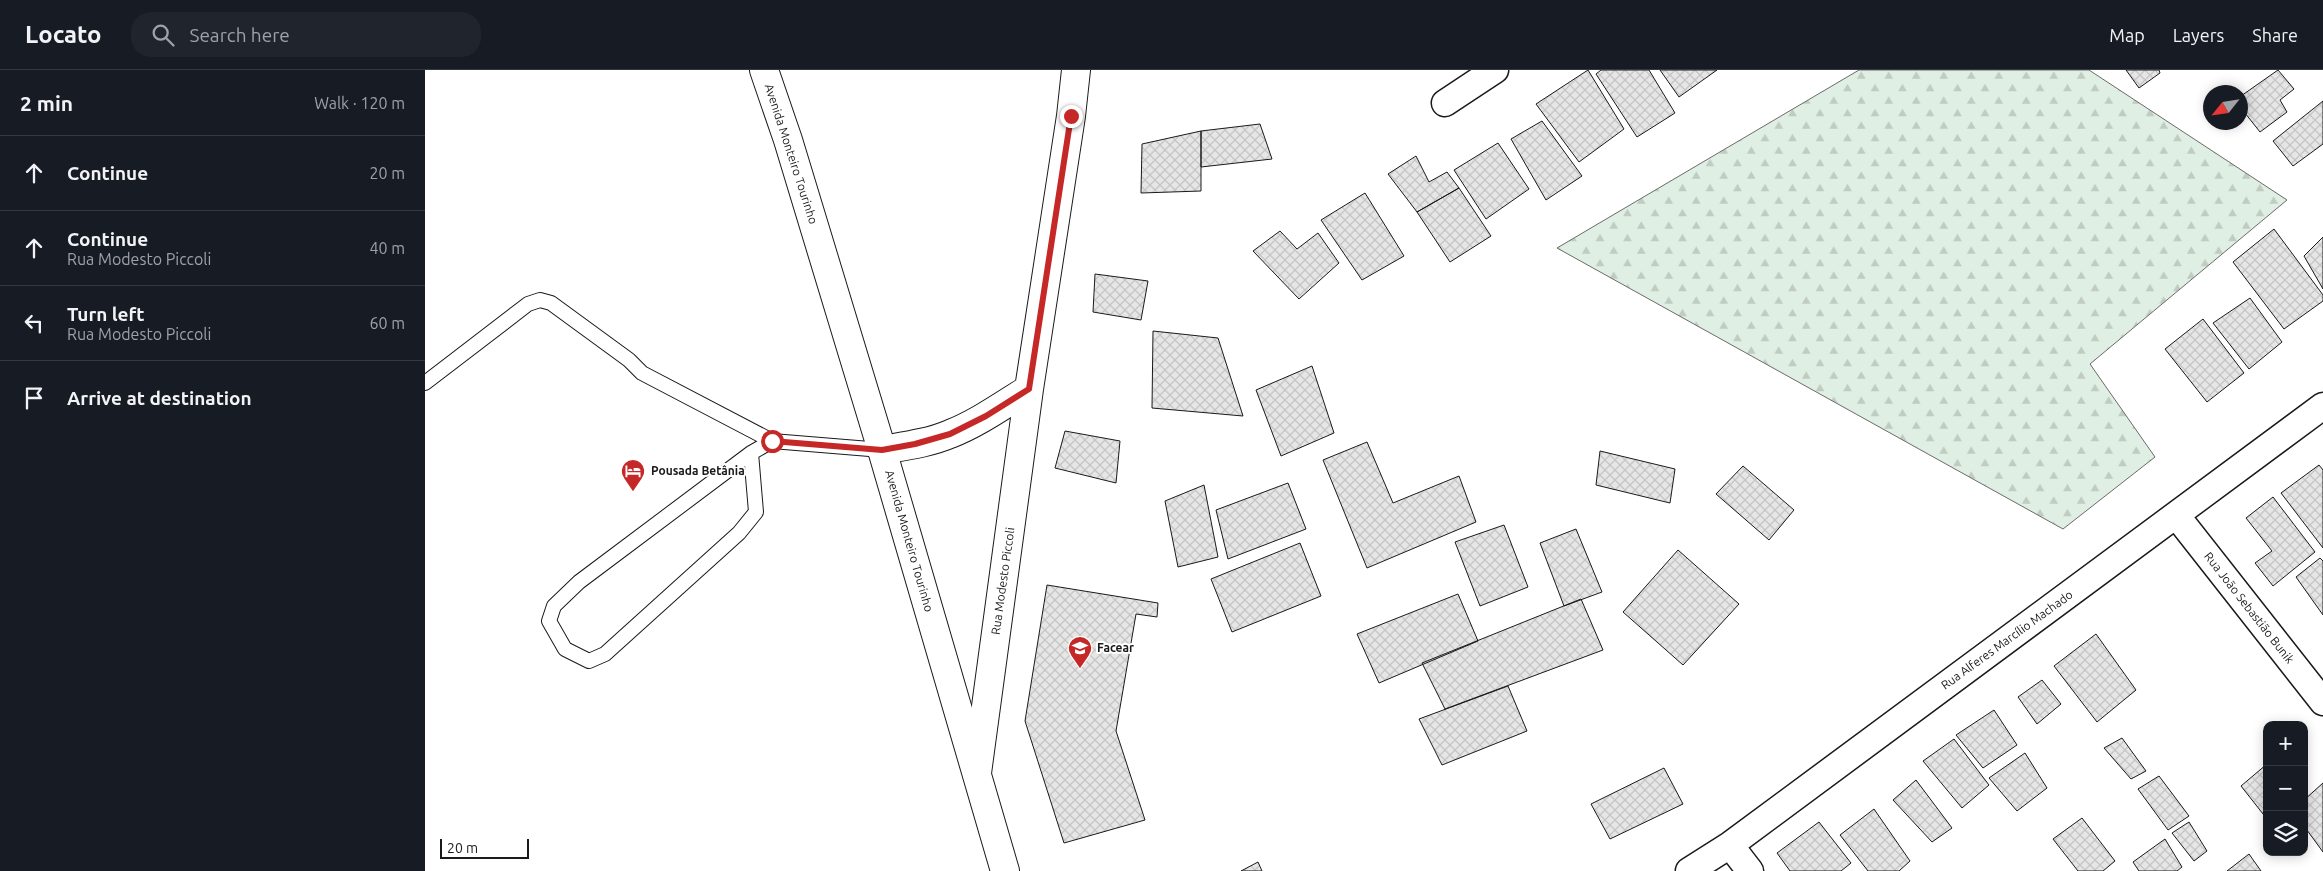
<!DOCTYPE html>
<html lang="en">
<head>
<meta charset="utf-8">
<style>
  :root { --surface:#171b24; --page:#20242c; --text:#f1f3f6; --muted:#9ea1a6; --line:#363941 }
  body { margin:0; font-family:Ubuntu,sans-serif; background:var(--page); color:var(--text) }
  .controls { position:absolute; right:15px; bottom:15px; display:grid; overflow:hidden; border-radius:10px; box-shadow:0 2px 12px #0003 }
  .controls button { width:45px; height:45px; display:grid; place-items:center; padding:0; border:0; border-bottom:1px solid var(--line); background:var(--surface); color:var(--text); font:25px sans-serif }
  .compass { position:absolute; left:1778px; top:15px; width:45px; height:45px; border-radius:50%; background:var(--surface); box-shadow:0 2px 12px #0003; rotate:240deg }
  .scale { position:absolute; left:15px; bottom:12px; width:89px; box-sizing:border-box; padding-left:5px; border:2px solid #1a1a1a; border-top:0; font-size:14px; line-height:18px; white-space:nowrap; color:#1a1a1a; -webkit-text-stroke:4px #fff; paint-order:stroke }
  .stop { position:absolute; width:15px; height:15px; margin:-11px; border:4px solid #c62828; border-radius:50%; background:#fff }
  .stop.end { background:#c62828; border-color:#fff; box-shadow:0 1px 5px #0008 }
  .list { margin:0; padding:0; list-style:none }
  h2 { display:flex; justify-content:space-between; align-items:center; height:65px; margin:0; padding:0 20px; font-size:21px }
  h2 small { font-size:16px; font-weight:400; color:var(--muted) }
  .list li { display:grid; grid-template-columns:32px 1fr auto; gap:15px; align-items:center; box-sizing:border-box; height:75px; padding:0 20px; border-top:1px solid var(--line) }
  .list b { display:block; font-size:19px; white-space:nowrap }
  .list p { margin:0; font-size:16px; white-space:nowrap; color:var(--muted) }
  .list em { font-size:16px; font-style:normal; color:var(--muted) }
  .icon { flex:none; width:28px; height:28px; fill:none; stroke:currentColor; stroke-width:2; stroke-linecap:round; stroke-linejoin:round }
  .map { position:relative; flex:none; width:1898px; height:801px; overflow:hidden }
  header { display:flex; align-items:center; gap:30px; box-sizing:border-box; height:70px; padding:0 25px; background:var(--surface); border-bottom:1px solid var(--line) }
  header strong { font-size:24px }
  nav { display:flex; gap:28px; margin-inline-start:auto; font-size:18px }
  .search { width:350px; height:45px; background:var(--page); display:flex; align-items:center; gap:12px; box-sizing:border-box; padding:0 18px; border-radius:20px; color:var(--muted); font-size:19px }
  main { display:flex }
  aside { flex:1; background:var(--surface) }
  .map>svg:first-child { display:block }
  .forest { fill:url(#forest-firs); stroke:#6a6a6a }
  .building { fill:url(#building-cross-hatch); stroke:#1a1a1a }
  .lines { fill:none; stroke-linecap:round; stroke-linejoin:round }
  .service-casing { stroke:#1a1a1a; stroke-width:16 }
  .minor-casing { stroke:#1a1a1a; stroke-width:29 }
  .tertiary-casing { stroke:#1a1a1a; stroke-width:30 }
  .secondary-casing { stroke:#1a1a1a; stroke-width:30 }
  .service { stroke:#fff; stroke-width:14 }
  .minor { stroke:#fff; stroke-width:26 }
  .tertiary { stroke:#fff; stroke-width:28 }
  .secondary { stroke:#fff; stroke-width:28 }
  .route { stroke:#c62828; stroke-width:6 }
  .labels { text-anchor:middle; stroke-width:4; stroke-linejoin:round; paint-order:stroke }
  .street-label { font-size:12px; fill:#1a1a1a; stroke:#fff }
  .poi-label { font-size:12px; font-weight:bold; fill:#1a1a1a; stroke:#fff; text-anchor:start }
</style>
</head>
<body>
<header>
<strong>Locato</strong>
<div class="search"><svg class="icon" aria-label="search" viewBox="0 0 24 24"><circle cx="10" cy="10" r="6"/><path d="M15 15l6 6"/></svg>Search here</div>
<nav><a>Map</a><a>Layers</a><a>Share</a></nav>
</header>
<main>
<aside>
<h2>2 min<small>Walk · 120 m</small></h2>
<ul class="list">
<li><svg class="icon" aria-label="ahead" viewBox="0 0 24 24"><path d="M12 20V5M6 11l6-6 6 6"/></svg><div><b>Continue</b></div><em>20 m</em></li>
<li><svg class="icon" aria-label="ahead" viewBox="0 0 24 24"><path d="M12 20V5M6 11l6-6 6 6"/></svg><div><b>Continue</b><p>Rua Modesto Piccoli</p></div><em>40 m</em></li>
<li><svg class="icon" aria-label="left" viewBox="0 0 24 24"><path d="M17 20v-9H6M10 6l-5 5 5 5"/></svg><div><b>Turn left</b><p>Rua Modesto Piccoli</p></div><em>60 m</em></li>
<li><svg class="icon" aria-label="arrive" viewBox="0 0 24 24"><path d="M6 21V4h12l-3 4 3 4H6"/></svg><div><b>Arrive at destination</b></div></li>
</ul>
</aside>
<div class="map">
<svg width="1898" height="801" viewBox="0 0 1898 801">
  <defs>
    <pattern id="forest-firs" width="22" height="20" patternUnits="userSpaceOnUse" patternTransform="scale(1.25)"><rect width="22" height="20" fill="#e0efe3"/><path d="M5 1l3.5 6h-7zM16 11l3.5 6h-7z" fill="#c0ccc2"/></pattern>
    <pattern id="building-cross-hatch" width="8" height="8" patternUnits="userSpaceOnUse" patternTransform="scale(1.25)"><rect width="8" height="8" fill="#e6e6e6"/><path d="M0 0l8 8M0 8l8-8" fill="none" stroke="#c5c5c5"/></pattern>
  </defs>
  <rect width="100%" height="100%" fill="#fff"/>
  <!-- forest -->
  <path class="forest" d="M 1434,0 L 1664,0 L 1862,130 L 1665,294 L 1730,387 L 1638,459 L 1132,178 Z"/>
  <!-- building -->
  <path class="building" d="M 1163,0 L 1199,59 L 1154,92 L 1111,34 Z
    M 1176,0 L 1224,0 L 1250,43 L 1212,67 L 1171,4 Z
    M 1235,0 L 1292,0 L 1254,27 Z
    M 1701,0 L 1734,0 L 1735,3 L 1714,18 Z
    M 1853,0 L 1869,19 L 1855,30 L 1862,42 L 1835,62 L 1816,38 L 1816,26 Z
    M 1898,31 L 1898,74 L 1868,96 L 1848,71 Z
    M 1117,51 L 1157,106 L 1121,130 L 1086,69 Z
    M 835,54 L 847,89 L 776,97 L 776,61 Z
    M 776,61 L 776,121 L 716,123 L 717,74 Z
    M 1073,73 L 1104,119 L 1061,149 L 1029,100 Z
    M 991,86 L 1004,112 L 1022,102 L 1034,118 L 992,142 L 963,104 Z
    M 1034,118 L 1066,166 L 1025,192 L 992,142 Z
    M 940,123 L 979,186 L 937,210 L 896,150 Z
    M 1849,159 L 1898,225 L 1898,231 L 1859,259 L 1808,192 Z
    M 855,161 L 872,179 L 893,163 L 914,193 L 874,229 L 828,181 Z
    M 1898,167 L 1898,219 L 1879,186 Z
    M 670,204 L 723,211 L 716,250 L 668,242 Z
    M 1825,228 L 1857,272 L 1824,299 L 1788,253 Z
    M 1778,249 L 1819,303 L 1782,332 L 1740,279 Z
    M 728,261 L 793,268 L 818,346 L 727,338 Z
    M 887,296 L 909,363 L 856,386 L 831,320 Z
    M 640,361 L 695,371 L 691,413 L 630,398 Z
    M 942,372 L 968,433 L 1034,406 L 1051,452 L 942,498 L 898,390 Z
    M 1175,381 L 1250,399 L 1245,433 L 1171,415 Z
    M 1894,395 L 1898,400 L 1898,478 L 1856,423 Z
    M 1318,396 L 1369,440 L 1344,470 L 1291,424 Z
    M 863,413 L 881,459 L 803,489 L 791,440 Z
    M 779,415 L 793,487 L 753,497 L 740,431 Z
    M 1848,427 L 1890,482 L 1848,516 L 1830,493 L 1847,481 L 1821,448 Z
    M 1079,455 L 1103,517 L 1055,536 L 1030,472 Z
    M 1151,459 L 1177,522 L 1139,536 L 1115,473 Z
    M 875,473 L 896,526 L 807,562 L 786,509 Z
    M 1253,480 L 1314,534 L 1258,595 L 1198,542 Z
    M 1895,488 L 1898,491 L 1898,545 L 1871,507 Z
    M 622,515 L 733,533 L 732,547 L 711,544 L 691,661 L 720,750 L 639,773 L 600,651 Z
    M 1033,524 L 1053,571 L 954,613 L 932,564 Z
    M 1156,529 L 1178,580 L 1020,639 L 997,593 Z
    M 1671,564 L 1711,620 L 1672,652 L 1629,596 Z
    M 1617,610 L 1636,634 L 1612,654 L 1593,627 Z
    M 1083,616 L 1102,661 L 1017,695 L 994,649 Z
    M 1569,640 L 1592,675 L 1558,698 L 1531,665 Z
    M 1697,668 L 1721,701 L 1706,709 L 1679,678 Z
    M 1529,669 L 1564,715 L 1537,738 L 1498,691 Z
    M 1600,683 L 1622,718 L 1592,741 L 1564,708 Z
    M 1842,694 L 1842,749 L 1816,716 Z
    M 1239,698 L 1258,734 L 1185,769 L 1166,734 Z
    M 1734,706 L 1764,746 L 1743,760 L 1713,719 Z
    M 1491,710 L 1527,758 L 1507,772 L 1468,730 Z
    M 1898,713 L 1898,782 L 1879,756 L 1879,730 Z
    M 1449,739 L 1485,791 L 1474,801 L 1443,801 L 1415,765 Z
    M 1657,748 L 1690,791 L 1678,801 L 1653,801 L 1628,769 Z
    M 1394,752 L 1426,793 L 1416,801 L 1365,801 L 1352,783 Z
    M 1764,752 L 1782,781 L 1769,791 L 1747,763 Z
    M 1740,769 L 1757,797 L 1752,801 L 1714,801 L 1708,792 Z
    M 1824,784 L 1836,801 L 1802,801 Z
    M 833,792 L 837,801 L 816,801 Z"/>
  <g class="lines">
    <!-- service casing -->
    <g class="service-casing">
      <path id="service" d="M 0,313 L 103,234 L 115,230 L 126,233 L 204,290 L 217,303 L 347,371
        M 326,383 L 331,442 L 314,463 L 180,584 L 164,591 L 140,579 L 124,551 L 129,536 L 154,512 L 326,383 L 347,371 L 457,380"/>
    </g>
    <!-- minor casing -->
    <g class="minor-casing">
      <path id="minor" d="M 1020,33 L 1070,0
        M 1751,445 L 1898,632
        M 1305,775 L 1325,801
        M 1264,801 L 1305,775 L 1898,336"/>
    </g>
    <!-- tertiary casing -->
    <g class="tertiary-casing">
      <path id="tertiary" d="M 457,380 C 480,376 504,373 525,364 C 553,353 578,335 604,319
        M 552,703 L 604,319 L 646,46 L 651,0"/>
    </g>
    <!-- secondary casing -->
    <g class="secondary-casing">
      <path id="secondary" d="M 339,0 L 363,70 L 457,380 L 580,801"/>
    </g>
    <!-- service -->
    <use href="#service" class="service"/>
    <!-- minor -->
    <use href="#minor" class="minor"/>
    <!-- tertiary -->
    <use href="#tertiary" class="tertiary"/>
    <!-- secondary -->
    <use href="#secondary" class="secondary"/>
  </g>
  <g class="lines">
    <!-- route -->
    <path class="route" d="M 347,371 L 457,380 L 490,374 L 525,364 L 561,346 L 604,319 L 646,46"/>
  </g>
  <!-- icons -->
  <defs>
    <g id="hotel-pin" transform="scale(1.25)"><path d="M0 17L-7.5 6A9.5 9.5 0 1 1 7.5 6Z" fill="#c62828" stroke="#fff"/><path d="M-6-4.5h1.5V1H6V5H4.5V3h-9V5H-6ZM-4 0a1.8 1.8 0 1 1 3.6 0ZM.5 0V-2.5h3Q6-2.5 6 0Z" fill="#fff"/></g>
    <g id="university-pin" transform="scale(1.25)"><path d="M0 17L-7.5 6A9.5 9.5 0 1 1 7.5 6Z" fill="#c62828" stroke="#fff"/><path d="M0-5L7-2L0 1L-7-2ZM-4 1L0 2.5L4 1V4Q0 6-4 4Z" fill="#fff"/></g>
  </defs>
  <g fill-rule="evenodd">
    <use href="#hotel-pin" x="208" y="401"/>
    <use href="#university-pin" x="655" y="578"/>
  </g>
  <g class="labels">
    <!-- street labels -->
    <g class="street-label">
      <text transform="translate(366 84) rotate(72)" y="4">Avenida Monteiro Tourinho</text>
      <text transform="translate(484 471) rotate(74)" y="4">Avenida Monteiro Tourinho</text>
      <text transform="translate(578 511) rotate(-82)" y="4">Rua Modesto Piccoli</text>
      <text transform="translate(1824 538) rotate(52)" y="4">Rua João Sebastião Bunik</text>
      <text transform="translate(1582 570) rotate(-36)" y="4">Rua Alferes Marcílio Machado</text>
    </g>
    <!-- poi labels -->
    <g class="poi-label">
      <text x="226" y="405">Pousada Betânia</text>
      <text x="672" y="582">Facear</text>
    </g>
  </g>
</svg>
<div class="controls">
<button>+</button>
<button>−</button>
<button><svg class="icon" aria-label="layers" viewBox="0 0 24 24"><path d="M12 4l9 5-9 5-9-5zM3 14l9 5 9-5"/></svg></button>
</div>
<svg class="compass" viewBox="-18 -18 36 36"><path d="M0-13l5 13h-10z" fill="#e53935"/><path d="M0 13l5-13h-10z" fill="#9ea1a6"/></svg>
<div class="scale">20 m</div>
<div class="stop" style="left:347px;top:371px"></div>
<div class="stop end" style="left:646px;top:46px"></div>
</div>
</main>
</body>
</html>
